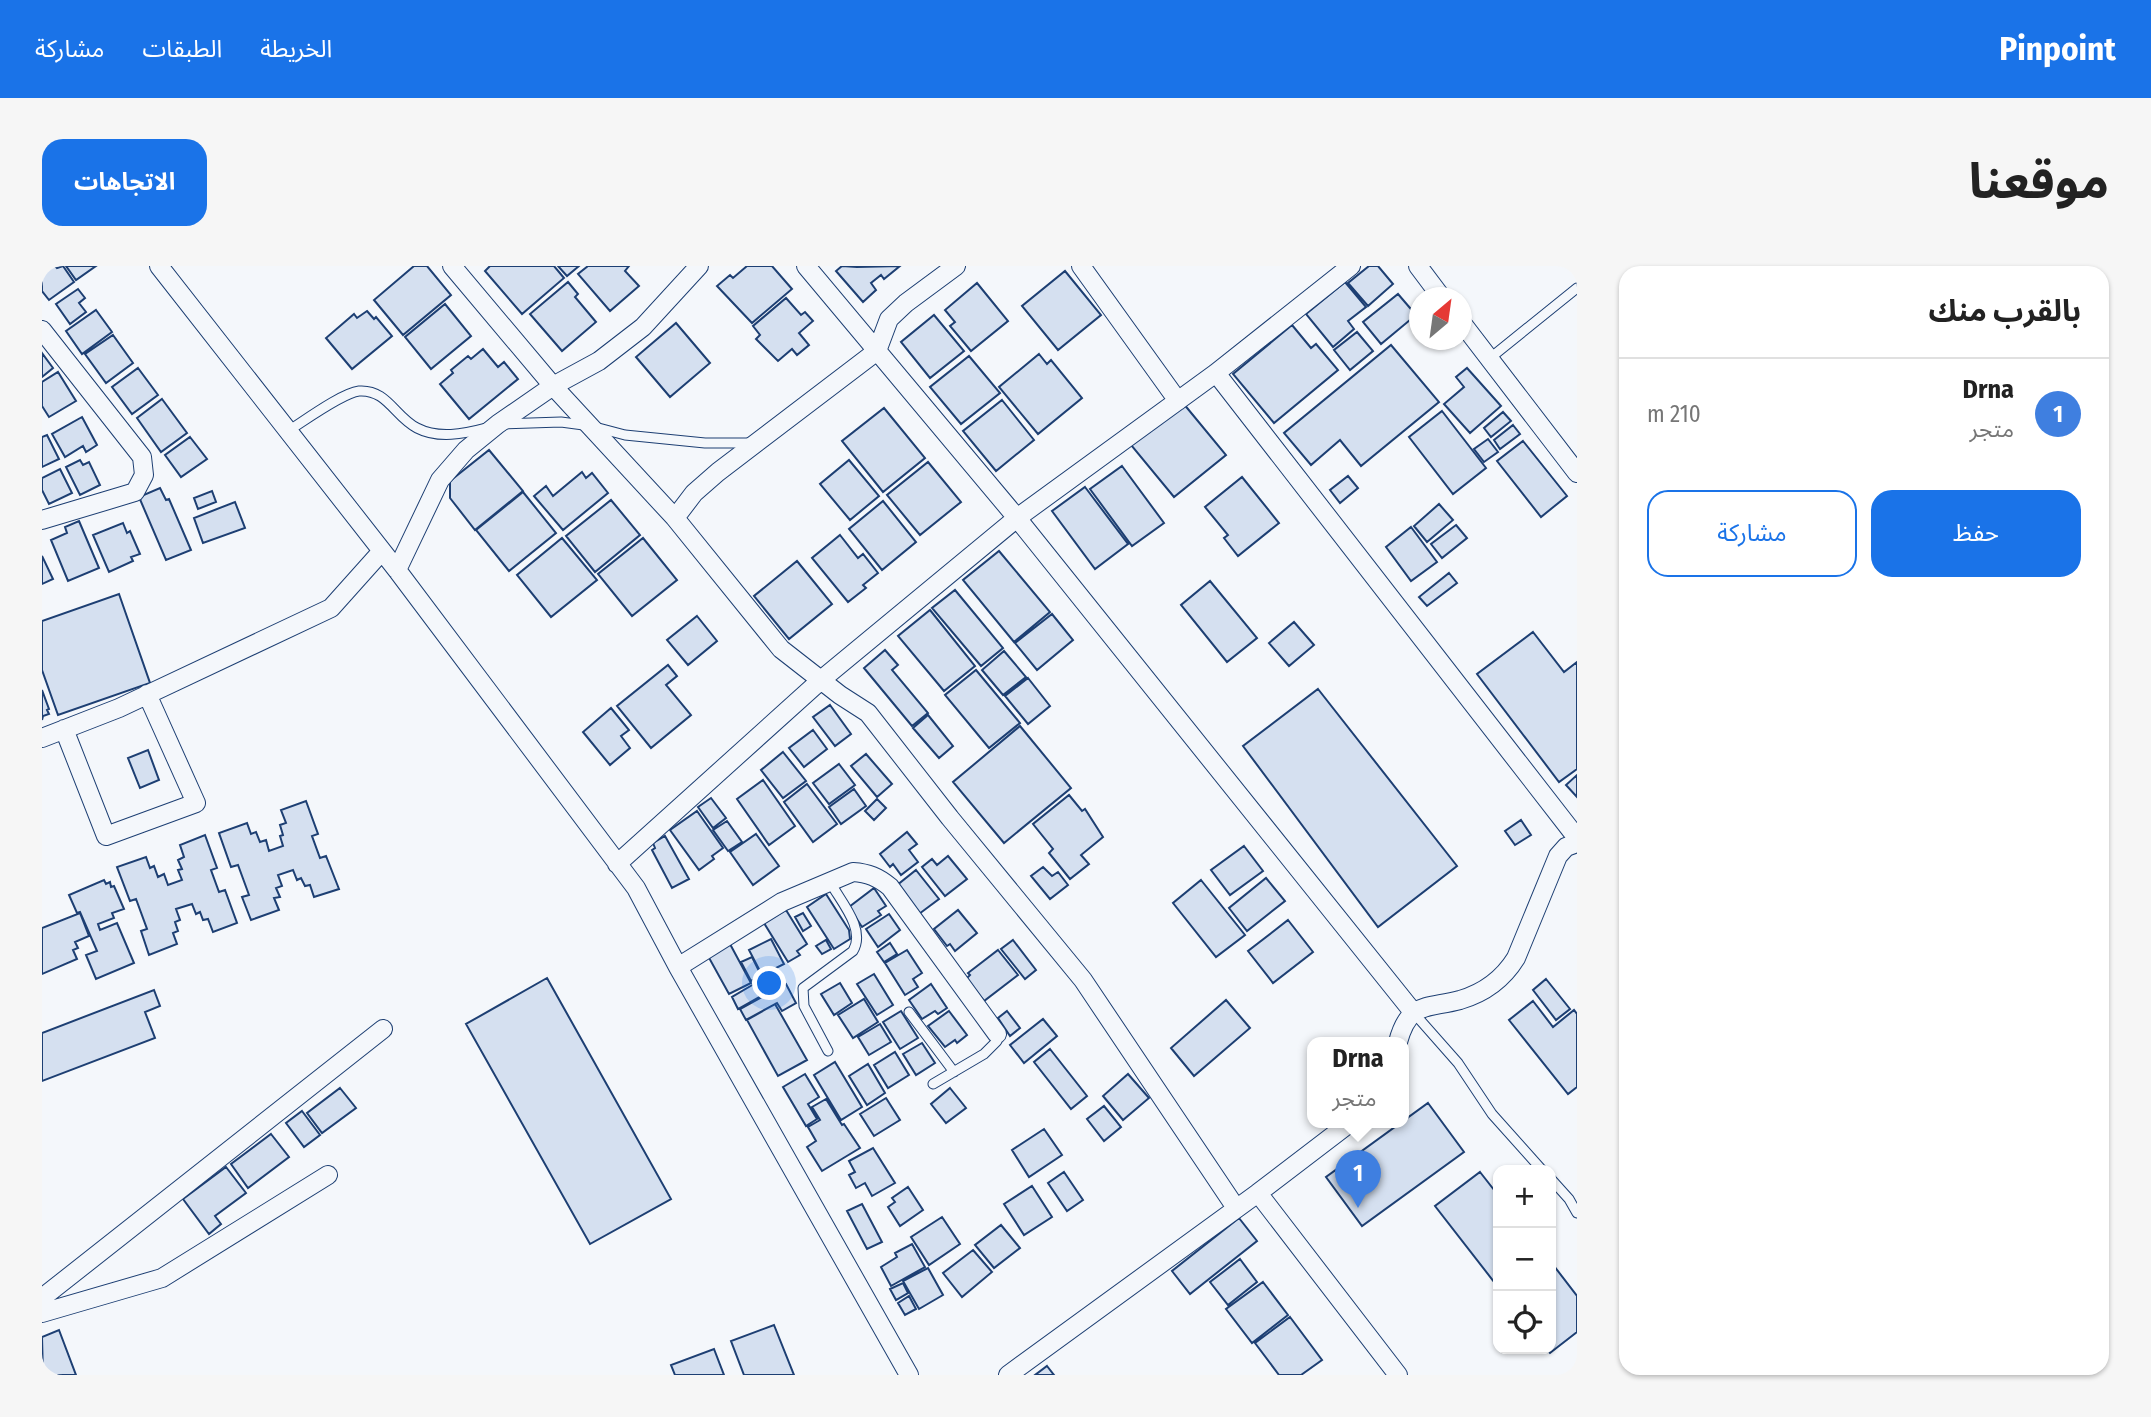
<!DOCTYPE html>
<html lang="ar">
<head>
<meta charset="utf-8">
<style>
  :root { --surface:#fff; --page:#f6f6f6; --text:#222; --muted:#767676; --line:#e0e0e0; --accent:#1a73e8 }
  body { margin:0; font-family:"Fira Sans Condensed","Noto Sans Arabic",sans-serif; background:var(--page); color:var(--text); direction:rtl }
  .controls { position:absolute; right:21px; bottom:21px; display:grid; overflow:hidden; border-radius:14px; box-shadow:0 2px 5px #0004 }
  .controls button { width:63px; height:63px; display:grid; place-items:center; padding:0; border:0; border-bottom:2px solid var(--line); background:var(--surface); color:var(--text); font:35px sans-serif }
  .compass { position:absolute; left:1367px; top:21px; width:63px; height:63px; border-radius:50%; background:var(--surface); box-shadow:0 2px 5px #0004; rotate:29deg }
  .you { position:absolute; left:728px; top:718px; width:24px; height:24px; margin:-18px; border:5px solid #fff; border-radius:50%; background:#1a73e8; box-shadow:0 0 0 10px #1a73e833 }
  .badge { display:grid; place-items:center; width:46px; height:46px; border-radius:50%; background:var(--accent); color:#fff; font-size:23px; font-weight:700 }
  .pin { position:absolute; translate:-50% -58px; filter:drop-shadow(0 2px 4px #0008) }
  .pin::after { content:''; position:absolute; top:37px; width:24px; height:21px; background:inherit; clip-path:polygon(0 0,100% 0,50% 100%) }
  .popup { position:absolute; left:1265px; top:771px; width:102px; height:91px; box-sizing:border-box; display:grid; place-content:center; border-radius:14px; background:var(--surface); filter:drop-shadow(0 2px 5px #0005); font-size:23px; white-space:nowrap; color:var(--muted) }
  .popup b { font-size:26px; color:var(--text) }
  .popup::after { content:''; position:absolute; left:50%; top:100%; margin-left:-14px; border:14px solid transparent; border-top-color:var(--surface) }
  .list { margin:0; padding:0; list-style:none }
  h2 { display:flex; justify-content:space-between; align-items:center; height:91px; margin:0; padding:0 28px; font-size:30px }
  h2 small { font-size:23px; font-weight:400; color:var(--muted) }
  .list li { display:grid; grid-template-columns:46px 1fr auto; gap:21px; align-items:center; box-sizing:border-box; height:112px; padding:0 28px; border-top:2px solid var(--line) }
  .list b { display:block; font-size:26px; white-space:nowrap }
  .list p { margin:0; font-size:23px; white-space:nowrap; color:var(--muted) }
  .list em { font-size:23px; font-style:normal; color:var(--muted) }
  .actions { display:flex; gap:14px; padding:21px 28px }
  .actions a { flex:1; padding:16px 0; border:2px solid var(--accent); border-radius:21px; text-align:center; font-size:24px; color:var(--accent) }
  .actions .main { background:var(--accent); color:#fff }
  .icon { flex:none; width:38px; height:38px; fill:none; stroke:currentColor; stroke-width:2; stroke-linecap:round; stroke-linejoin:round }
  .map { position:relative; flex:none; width:1535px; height:1109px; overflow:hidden; direction:ltr; border-radius:21px }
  header { display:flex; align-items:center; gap:42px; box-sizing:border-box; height:98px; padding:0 35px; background:var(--accent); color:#fff }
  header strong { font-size:33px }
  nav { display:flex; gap:38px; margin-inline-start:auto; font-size:24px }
  .intro { display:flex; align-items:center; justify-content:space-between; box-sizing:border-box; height:168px; padding:0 42px }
  h1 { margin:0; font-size:49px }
  .button { padding:18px 32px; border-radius:21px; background:var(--accent); color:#fff; font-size:24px; font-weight:700 }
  main { display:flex; gap:42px; padding:0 42px }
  aside { flex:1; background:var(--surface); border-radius:21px; box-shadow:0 2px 5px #0004 }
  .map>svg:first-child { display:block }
  .building { fill:#d5e0f0; stroke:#1d3f73; stroke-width:2 }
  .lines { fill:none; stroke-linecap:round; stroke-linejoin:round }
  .lane-casing { stroke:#1d3f73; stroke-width:11 }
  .street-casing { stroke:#1d3f73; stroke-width:20 }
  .lane { stroke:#f4f7fb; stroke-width:9 }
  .street { stroke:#f4f7fb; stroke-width:18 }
</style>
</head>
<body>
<header>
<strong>Pinpoint</strong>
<nav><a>الخريطة</a><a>الطبقات</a><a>مشاركة</a></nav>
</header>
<div class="intro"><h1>موقعنا</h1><a class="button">الاتجاهات</a></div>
<main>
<aside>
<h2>بالقرب منك<small></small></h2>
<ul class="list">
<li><span class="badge" style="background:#3f7fe0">1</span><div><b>Drna</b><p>متجر</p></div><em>210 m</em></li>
</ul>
<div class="actions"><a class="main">حفظ</a><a>مشاركة</a></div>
</aside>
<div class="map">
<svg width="1535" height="1109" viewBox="0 0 1535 1109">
  <rect width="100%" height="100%" fill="#f4f7fb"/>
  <!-- building -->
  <path class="building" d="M 2,0 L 13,0 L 15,2 L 21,0 L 32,16 L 7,34 L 0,25 L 0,2 Z
    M 24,0 L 54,0 L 34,14 Z
    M 372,0 L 385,0 L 409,29 L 361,69 L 332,34 Z
    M 448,0 L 512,0 L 522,12 L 480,48 L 443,5 Z
    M 516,0 L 537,0 L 525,10 Z
    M 546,0 L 587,0 L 583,5 L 597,20 L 568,45 L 536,8 Z
    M 705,0 L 730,0 L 750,23 L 710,57 L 675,20 L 688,9 L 691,12 Z
    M 800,0 L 815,1 L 858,0 L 842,13 L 839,9 L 829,17 L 834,24 L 821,36 L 794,5 Z
    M 1327,0 L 1336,0 L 1351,18 L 1326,40 L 1306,17 Z
    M 1023,5 L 1059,49 L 1016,84 L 980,40 Z
    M 526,16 L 536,28 L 533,31 L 554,56 L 520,85 L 488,48 Z
    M 1303,16 L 1324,41 L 1306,55 L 1312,63 L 1291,81 L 1264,48 Z
    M 935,17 L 966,55 L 929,85 L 908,60 L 913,56 L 903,44 Z
    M 36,23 L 43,32 L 37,37 L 44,46 L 28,58 L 14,38 Z
    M 1356,28 L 1374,49 L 1339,78 L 1321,56 Z
    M 744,32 L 759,49 L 763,46 L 771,55 L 757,67 L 767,79 L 755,89 L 750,83 L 736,95 L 714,73 L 718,69 L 711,60 Z
    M 403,38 L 429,70 L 389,103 L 363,71 Z
    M 54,44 L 70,66 L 40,88 L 24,65 Z
    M 325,45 L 332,53 L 334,51 L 350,70 L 310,103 L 284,72 L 312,48 L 315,52 Z
    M 892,49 L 922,85 L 888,112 L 859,76 Z
    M 634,57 L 668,97 L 628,131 L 594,91 Z
    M 1250,59 L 1269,82 L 1274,78 L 1296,104 L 1232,157 L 1191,108 Z
    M 1315,66 L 1331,85 L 1308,104 L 1292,84 Z
    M 71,69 L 91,97 L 64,117 L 43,88 Z
    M 1349,79 L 1397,136 L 1319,200 L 1298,174 L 1269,199 L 1242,167 Z
    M 441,83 L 456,101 L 462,96 L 476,113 L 427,153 L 398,118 L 411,107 L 409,104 L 426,90 L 429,93 Z
    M 0,87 L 11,102 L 0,111 Z
    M 997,88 L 1005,98 L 1009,94 L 1040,132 L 996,168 L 957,121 Z
    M 927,90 L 958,127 L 919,158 L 888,121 Z
    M 96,102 L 116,129 L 90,148 L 70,121 Z
    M 1425,102 L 1459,140 L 1428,167 L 1402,138 L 1422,121 L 1414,111 Z
    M 16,106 L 34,135 L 7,151 L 0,140 L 0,116 Z
    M 120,133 L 145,167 L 119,186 L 95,152 Z
    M 960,134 L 992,174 L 954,205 L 921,165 Z
    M 1141,137 L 1184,189 L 1132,231 L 1089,179 Z
    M 842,142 L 883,192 L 841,226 L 800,175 Z
    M 1400,145 L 1444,202 L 1411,228 L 1367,171 Z
    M 1461,146 L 1469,155 L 1449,171 L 1442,162 Z
    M 40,151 L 55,179 L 44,186 L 41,180 L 23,191 L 10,168 Z
    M 1471,159 L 1478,168 L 1458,183 L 1452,174 Z
    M 5,169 L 17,193 L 0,201 L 0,171 Z
    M 148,171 L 165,193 L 139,211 L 123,189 Z
    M 1446,173 L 1456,186 L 1442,196 L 1432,183 Z
    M 1481,175 L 1525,230 L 1499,251 L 1455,195 Z
    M 447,184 L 481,225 L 433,264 L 408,232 L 408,215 Z
    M 38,194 L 41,199 L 47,196 L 58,219 L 38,229 L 24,201 Z
    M 807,194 L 837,230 L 808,254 L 778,218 Z
    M 886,196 L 919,236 L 878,269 L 845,229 Z
    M 1080,200 L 1122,257 L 1090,280 L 1048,223 Z
    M 18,203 L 30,227 L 7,238 L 0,224 L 0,212 Z
    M 540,206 L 544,212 L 550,207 L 566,227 L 521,264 L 492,230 L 504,220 L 511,230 Z
    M 1306,210 L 1316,222 L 1298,237 L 1288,224 Z
    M 1200,211 L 1237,257 L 1196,290 L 1182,272 L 1186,269 L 1163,241 Z
    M 1043,221 L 1086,278 L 1053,303 L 1010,245 Z
    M 118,222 L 124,234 L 127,233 L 149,284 L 124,294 L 97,231 Z
    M 170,225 L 174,236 L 156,243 L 152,232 Z
    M 481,226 L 514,267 L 467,305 L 434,264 Z
    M 569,234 L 598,269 L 553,306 L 524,270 Z
    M 841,235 L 874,276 L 840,304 L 807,263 Z
    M 193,236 L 203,262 L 161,277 L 152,252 Z
    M 1397,238 L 1411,254 L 1385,276 L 1372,260 Z
    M 37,255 L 57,302 L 26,315 L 9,274 L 25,267 L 23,261 Z
    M 81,257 L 85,267 L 88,265 L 98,288 L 89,291 L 91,295 L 67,306 L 51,269 Z
    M 1414,259 L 1425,272 L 1400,292 L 1389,278 Z
    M 1369,261 L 1395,296 L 1369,315 L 1344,281 Z
    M 798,269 L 816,292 L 821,288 L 836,307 L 821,319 L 824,322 L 806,336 L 770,292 Z
    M 520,272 L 555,314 L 509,351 L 475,309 Z
    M 601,272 L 635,314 L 590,350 L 556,308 Z
    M 957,285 L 1008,346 L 972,376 L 921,314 Z
    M 0,290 L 11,313 L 0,318 Z
    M 755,295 L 790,338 L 747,373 L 712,330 Z
    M 1407,307 L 1415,317 L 1385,340 L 1377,331 Z
    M 1168,315 L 1215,372 L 1185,396 L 1139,339 Z
    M 913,324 L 961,382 L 939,400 L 890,342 Z
    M 77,328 L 108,417 L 16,449 L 0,404 L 0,355 Z
    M 888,344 L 933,400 L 902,425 L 856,370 Z
    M 1010,348 L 1031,374 L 995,404 L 973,377 Z
    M 655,350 L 675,375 L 646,399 L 625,374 Z
    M 1252,356 L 1272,379 L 1247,400 L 1227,377 Z
    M 1491,366 L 1522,406 L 1535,396 L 1535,503 L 1517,516 L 1435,408 Z
    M 843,384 L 856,399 L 850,404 L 886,447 L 870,460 L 822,402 Z
    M 962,385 L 984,411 L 961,429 L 940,404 Z
    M 626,399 L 635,410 L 624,419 L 649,449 L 609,482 L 575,440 Z
    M 934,404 L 978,457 L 947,482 L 903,429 Z
    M 986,412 L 1008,440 L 986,458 L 963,430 Z
    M 1276,423 L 1415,600 L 1336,661 L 1201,480 Z
    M 0,424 L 7,443 L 5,444 L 7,448 L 1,450 L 0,454 Z
    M 788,439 L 809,468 L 793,480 L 771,451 Z
    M 569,442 L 587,464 L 579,470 L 588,482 L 568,499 L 541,466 Z
    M 886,449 L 911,480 L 897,492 L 871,462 Z
    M 978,460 L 1029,522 L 962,577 L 911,516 Z
    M 771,464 L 785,483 L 762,501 L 747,482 Z
    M 106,484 L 117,514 L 98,522 L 86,492 Z
    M 741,486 L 764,515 L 741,532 L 719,504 Z
    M 824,488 L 850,518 L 835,531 L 809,500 Z
    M 797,498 L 813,519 L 787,538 L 771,517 Z
    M 1535,509 L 1535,531 L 1524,519 Z
    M 721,514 L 753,560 L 727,579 L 695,533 Z
    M 765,518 L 795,558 L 771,576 L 742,536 Z
    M 812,523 L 824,540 L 799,558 L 787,541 Z
    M 1027,529 L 1040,545 L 1043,543 L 1061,571 L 1039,589 L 1047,598 L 1028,613 L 1007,587 L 1011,583 L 991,558 Z
    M 669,532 L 684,552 L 671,562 L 656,541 Z
    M 835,533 L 844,542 L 832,554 L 823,545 Z
    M 264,535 L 276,568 L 270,570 L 278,592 L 284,590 L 297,623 L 272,631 L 268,619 L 263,620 L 259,612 L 255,614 L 251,604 L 236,609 L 240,620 L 234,622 L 238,631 L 232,632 L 237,644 L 209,654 L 200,631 L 207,629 L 196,599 L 189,601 L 177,567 L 205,557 L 209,568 L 214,566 L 218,576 L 224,574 L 227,585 L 241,580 L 238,570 L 241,569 L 238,559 L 244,557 L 239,544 Z
    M 655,545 L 681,582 L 670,590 L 672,593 L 657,604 L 628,564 Z
    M 1479,554 L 1489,569 L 1473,579 L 1463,565 Z
    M 685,555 L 700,576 L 686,585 L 671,564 Z
    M 865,566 L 875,578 L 867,584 L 876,596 L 859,609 L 851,598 L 848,601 L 838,588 Z
    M 714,568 L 737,600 L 711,619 L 688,586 Z
    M 163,569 L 175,602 L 169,604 L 177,626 L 183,624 L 195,657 L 171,666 L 166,653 L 161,654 L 158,646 L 154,648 L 150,638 L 134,643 L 138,654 L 133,656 L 136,665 L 131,667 L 135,678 L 107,689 L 99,665 L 105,663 L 94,633 L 88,635 L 75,601 L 104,591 L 108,602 L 112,600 L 116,611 L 122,608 L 126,619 L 140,614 L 136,604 L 140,603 L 136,594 L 142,591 L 138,579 Z
    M 623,570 L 647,613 L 630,622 L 610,584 L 613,582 L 611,577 Z
    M 1202,580 L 1221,605 L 1188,629 L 1169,604 Z
    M 906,590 L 925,613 L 903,630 L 880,601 L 890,593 L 895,599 Z
    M 1001,601 L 1010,610 L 1016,606 L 1026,619 L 1008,633 L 989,610 Z
    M 874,604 L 897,633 L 877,648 L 854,620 Z
    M 1224,612 L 1243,635 L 1205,665 L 1187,642 Z
    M 62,614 L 64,618 L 68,616 L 69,621 L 72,620 L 82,643 L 70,647 L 72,652 L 56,658 L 58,664 L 75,657 L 92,697 L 54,713 L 44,689 L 55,685 L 38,646 L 35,647 L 27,629 Z
    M 1159,614 L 1203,669 L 1174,691 L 1131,637 Z
    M 832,622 L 844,640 L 836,645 L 839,649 L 820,661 L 807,641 Z
    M 784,628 L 807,664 L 808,673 L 792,683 L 765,641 Z
    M 744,644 L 765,678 L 755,685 L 758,689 L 746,696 L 722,657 Z
    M 916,644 L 935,667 L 913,685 L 908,678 L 905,680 L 892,663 Z
    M 38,647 L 47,670 L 33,676 L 36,682 L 31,684 L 35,693 L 0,708 L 0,662 Z
    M 761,647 L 769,660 L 761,665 L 753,651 Z
    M 847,648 L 858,664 L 836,681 L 824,663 Z
    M 1246,654 L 1271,686 L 1231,717 L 1206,685 Z
    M 729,673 L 742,698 L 720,709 L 707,684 Z
    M 784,674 L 789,683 L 780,688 L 774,680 Z
    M 971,674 L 994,704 L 983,713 L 959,683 Z
    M 848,677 L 855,688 L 842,696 L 835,686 Z
    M 688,678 L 709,717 L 687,728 L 666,690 Z
    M 865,684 L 880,707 L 871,713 L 876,721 L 863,729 L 843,697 Z
    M 956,684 L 976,709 L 942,735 L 924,713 L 928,709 L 926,707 Z
    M 710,691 L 719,709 L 709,715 L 699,696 Z
    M 832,708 L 851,739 L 835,749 L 815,718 Z
    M 505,712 L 629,933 L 548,978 L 424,758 Z
    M 1504,713 L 1528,743 L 1514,754 L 1491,724 Z
    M 798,717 L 810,737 L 792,749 L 779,728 Z
    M 712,718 L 719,730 L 696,743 L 690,731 Z
    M 744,718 L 754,737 L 740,745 L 735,737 L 704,754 L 698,743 Z
    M 889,718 L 905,742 L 896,748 L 893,745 L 880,753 L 867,734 Z
    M 112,724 L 118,740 L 103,746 L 113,772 L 0,815 L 0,767 Z
    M 822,733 L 836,756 L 811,772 L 796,749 Z
    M 1184,734 L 1208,762 L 1152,810 L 1129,782 Z
    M 1491,735 L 1511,761 L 1532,744 L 1535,748 L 1535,821 L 1526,828 L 1467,754 Z
    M 733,738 L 765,794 L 736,810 L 705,754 Z
    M 859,745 L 876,772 L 858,783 L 841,756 Z
    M 907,745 L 925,769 L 915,777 L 913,774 L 903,781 L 886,760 Z
    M 965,745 L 978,762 L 968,770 L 956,752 Z
    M 1001,753 L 1015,770 L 982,797 L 968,779 Z
    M 838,758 L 849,776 L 827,789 L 816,771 Z
    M 880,777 L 893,797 L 874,809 L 861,788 Z
    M 1008,783 L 1045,830 L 1029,843 L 992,796 Z
    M 853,786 L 867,809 L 846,822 L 832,799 Z
    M 793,796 L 820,841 L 799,854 L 772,809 Z
    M 826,798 L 843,827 L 825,839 L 807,810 Z
    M 763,808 L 777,831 L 766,838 L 775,853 L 764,860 L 741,821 Z
    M 1086,808 L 1107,832 L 1081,854 L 1061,830 Z
    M 298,822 L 314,842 L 280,867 L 265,847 Z
    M 908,822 L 924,842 L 904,857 L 889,838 Z
    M 844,832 L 858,854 L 832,870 L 818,848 Z
    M 784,833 L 800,859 L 802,858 L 818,882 L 780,905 L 765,881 L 774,875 L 766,861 L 778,854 L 770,841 Z
    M 1386,837 L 1422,886 L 1320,960 L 1284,911 Z
    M 1062,840 L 1079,861 L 1062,875 L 1045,853 Z
    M 260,845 L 278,869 L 262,881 L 244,857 Z
    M 1002,863 L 1020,889 L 987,911 L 970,884 Z
    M 229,868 L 247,891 L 206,922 L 189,898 Z
    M 831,882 L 853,917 L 830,930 L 823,917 L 814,922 L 807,909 L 813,906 L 807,895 Z
    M 184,901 L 204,927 L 173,950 L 179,958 L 167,968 L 141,933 Z
    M 1022,906 L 1041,934 L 1025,945 L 1006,917 Z
    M 1438,906 L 1456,929 L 1456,1021 L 1393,940 Z
    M 990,920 L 1010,951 L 982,969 L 962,938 Z
    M 866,921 L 881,944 L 858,960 L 846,941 L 853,936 L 850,932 Z
    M 820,938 L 840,976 L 825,983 L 805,945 Z
    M 900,951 L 918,978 L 887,999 L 869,971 Z
    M 1197,952 L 1215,975 L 1148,1028 L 1130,1005 Z
    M 959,959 L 978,982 L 952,1002 L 933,979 Z
    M 870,978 L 883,1001 L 849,1020 L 839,1001 L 855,991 L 853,987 Z
    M 931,984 L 950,1006 L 920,1031 L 901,1007 Z
    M 1198,993 L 1215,1016 L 1186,1039 L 1168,1016 Z
    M 1509,996 L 1535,1030 L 1535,1066 L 1508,1087 L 1504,1083 L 1509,1083 Z
    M 886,1002 L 901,1029 L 877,1043 L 861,1015 Z
    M 1221,1016 L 1246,1049 L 1210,1077 L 1184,1043 Z
    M 861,1017 L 866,1027 L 854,1034 L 848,1023 Z
    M 867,1030 L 874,1043 L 863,1049 L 856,1037 Z
    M 1248,1051 L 1280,1094 L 1259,1109 L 1237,1109 L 1213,1077 Z
    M 732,1059 L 752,1109 L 702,1109 L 689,1075 Z
    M 17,1064 L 34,1109 L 1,1109 L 0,1071 Z
    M 672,1083 L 682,1109 L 633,1109 L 629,1099 Z
    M 1005,1100 L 1012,1109 L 993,1109 Z"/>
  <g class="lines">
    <!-- lane casing -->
    <g class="lane-casing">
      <path id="lane" d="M 1447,93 L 1535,22
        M 461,158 L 519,156 L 549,160 L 583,169 L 663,177 L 711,177
        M 246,165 C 262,155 300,127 317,125 C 345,123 353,151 375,162 C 396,173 422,168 444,162
        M 867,746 L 912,806
        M 1371,746 L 1416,797 L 1450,848 L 1500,904
        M 786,785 L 762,740 L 761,722 L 811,685 C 824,663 799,636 788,616
        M 891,818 L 942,788 L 955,775 L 955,768
        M 1509,913 L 1527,933 L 1535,947"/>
    </g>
    <!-- street casing -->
    <g class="street-casing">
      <path id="street" d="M 117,0 L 355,304 L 594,622 L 636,701 L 867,1109
        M 410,0 L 511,120 L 633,252 L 739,383 L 798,429 L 826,447 L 908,552 L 1041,714 L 1194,942
        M 764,0 L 975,252 L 1371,746
        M 1039,0 L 1136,135
        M 1376,0 L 1400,32
        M 1420,57 L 1535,207
        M 0,64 L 100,191 L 102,209 L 93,226 L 0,254
        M 1174,107 L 1535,572
        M 633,252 L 652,227 L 676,206 L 835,85 L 847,53 L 864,37 L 914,0
        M 355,304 L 398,214 L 424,184 L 456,158 L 511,120 L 557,95 L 601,61 L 657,0
        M 22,463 L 64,570 L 154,537 L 105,428
        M 0,472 L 77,442 L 289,342 L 340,285
        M 575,598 L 779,414 L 975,252 L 1174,107 L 1309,0
        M 636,701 L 740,636 L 811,606 C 826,607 836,611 848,621 L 955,768
        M 1356,776 C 1367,735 1384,743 1418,734 C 1442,727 1461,713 1474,692 L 1516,590 L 1524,581 L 1535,577
        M 1216,927 L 1356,1109
        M 0,1032 L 341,763
        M 0,1047 L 120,1012 L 286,909
        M 966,1109 L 1216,927 L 1309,856"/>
    </g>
    <!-- lane -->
    <use href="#lane" class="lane"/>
    <!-- street -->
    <use href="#street" class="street"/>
  </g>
</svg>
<div class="controls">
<button>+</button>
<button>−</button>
<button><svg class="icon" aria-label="locate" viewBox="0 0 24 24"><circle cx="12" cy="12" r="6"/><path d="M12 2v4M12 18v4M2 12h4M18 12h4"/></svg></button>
</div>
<svg class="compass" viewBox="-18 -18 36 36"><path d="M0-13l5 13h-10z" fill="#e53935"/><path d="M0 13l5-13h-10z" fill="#767676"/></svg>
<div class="you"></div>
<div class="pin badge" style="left:1316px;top:942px;background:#3f7fe0">1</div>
<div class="popup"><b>Drna</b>متجر</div>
</div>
</main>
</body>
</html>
